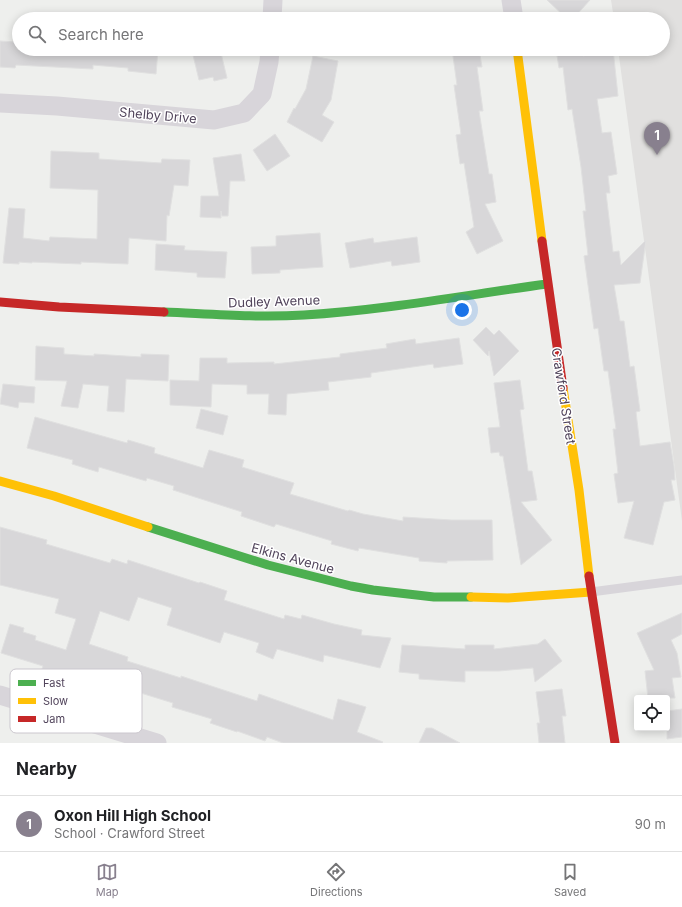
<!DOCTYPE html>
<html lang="en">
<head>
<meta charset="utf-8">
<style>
  :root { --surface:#fff; --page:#f2f2f2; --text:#202124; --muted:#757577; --line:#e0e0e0; --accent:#88808e }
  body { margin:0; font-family:Inter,sans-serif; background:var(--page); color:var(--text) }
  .controls { position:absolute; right:12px; bottom:12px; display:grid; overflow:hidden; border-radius:4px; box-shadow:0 2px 10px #0003 }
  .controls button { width:36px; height:36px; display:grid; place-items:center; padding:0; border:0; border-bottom:1px solid var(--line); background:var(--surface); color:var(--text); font:20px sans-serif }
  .you { position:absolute; left:462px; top:310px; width:14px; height:14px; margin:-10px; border:3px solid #fff; border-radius:50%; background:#1a73e8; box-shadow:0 0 0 6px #1a73e833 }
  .badge { display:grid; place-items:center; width:26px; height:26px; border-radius:50%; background:var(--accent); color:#fff; font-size:13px; font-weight:700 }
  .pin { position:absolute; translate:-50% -33px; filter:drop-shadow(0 1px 2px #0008) }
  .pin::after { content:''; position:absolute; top:21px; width:14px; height:12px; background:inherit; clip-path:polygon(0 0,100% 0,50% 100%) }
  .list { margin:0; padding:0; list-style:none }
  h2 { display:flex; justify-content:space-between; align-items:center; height:52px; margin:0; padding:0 16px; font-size:17px }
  h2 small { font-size:13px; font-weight:400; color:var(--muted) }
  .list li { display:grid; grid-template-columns:26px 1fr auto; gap:12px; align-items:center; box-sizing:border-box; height:56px; padding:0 16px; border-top:1px solid var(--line) }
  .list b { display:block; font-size:15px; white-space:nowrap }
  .list p { margin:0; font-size:13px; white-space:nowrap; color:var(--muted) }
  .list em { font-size:13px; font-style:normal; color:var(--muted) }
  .icon { flex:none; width:22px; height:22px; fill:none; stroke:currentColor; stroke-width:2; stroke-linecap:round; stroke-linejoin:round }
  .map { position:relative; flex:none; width:682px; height:743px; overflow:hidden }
  .search { position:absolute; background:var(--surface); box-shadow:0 2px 10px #0003; left:12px; right:12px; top:12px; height:44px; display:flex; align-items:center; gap:10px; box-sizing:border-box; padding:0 14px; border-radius:22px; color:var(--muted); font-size:15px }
  .sheet { height:108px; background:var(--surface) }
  nav { display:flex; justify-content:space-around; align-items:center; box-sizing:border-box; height:56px; border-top:1px solid var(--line); background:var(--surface); font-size:11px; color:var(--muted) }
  nav a { display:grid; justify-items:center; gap:2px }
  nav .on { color:var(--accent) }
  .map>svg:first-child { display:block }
  .education { fill:#e1e0df }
  .building { fill:#d8d7d9; stroke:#e0e0e0 }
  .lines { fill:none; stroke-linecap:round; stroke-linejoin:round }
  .lane { stroke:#d8d5da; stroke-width:9 }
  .street { stroke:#d8d5da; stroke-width:19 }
  .fast { stroke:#4caf50; stroke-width:9 }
  .slow { stroke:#ffc107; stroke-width:9 }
  .jam { stroke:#c62828; stroke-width:9 }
  .labels { text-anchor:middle; stroke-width:3; stroke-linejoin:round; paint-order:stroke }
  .street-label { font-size:13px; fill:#51445b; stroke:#fff }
  .key { fill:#fff; stroke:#cbc7ce; stroke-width:1 }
  .key-label { font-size:11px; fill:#51445b }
</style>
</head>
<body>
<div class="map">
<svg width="682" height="743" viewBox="0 0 682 743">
  <rect width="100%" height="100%" fill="#eeefed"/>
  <!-- education -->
  <path class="education" d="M 611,0 L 682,0 L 682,521 L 618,49 L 663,49 L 663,19 L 614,19 Z"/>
  <!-- building -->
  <path class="building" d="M 547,0 L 590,0 L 573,19 L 567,19 Z
    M 0,41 L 17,42 L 17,49 L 158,49 L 156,74 L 128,71 L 128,68 L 93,65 L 93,69 L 16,65 L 15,68 L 0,67 Z
    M 217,49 L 220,49 L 227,78 L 214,81 L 213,77 L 199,80 L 193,55 Z
    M 452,49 L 479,49 L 482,67 L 477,67 L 483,111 L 479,111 L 489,174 L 492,174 L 496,202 L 485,204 L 503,241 L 477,254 L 466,232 L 474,227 L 464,163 L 460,164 L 456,135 L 461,134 L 454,85 L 457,85 Z
    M 556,49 L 582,49 L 583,56 L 613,49 L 618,96 L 597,99 L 602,133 L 611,132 L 617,174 L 608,176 L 610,193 L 606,193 L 613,252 L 619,251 L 621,265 L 646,240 L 640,283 L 614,285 L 620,321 L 624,321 L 630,367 L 634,366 L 640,411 L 636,412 L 640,446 L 670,442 L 674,466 L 675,480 L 671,480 L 675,500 L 664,502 L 653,545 L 624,538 L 634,501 L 618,503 L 614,474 L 618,473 L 613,429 L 616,429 L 608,371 L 604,371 L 598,328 L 594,329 L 584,256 L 588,255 L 583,211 L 586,211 L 581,167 L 572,109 L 568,110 L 563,67 L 559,68 Z
    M 313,56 L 338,61 L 331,100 L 322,115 L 334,122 L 322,142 L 287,122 L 294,108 L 295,109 L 306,89 Z
    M 275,134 L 290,156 L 267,171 L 253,150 Z
    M 51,151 L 99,153 L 99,159 L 161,163 L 162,159 L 190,160 L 188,186 L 174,185 L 169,216 L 167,215 L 166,241 L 129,238 L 128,264 L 81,262 L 81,264 L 32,262 L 32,263 L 19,262 L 19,264 L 3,263 L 9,208 L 25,209 L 23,238 L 49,241 L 50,237 L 97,239 L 98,190 L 50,188 Z
    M 241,154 L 245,181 L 230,181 L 228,216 L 222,216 L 221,211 L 221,218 L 200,217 L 201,196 L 219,196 L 213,158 Z
    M 320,233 L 323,267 L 280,270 L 280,273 L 252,274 L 251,247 L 276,246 L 276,236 Z
    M 417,237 L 420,262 L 392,266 L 391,261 L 350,268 L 345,243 L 373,238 L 374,243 Z
    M 156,244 L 185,246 L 184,250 L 227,252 L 225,278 L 197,277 L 197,273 L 155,270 Z
    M 486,327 L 494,335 L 499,330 L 519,351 L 494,376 L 489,351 L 488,356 L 473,340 Z
    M 459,338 L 463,364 L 434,368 L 433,364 L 371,373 L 371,377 L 328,382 L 329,390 L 287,394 L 286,415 L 268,414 L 269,394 L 247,394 L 247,385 L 212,384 L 211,407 L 170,405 L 170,380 L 199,381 L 200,358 L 227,358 L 227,363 L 274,362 L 274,364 L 340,357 L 340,354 L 387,348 L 386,344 L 415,339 L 416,344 Z
    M 36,346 L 64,348 L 64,354 L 94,356 L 94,354 L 141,357 L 141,354 L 169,355 L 168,381 L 126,379 L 124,412 L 107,411 L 109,386 L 83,384 L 78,408 L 61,406 L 67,381 L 35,380 Z
    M 520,380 L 524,409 L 520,410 L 528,471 L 532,471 L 537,500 L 521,502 L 552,540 L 521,565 L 503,456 L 500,456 L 499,452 L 491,453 L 488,428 L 500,427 L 494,383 Z
    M 3,384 L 35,387 L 34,403 L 19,402 L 18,408 L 0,404 Z
    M 201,409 L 228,416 L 223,435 L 196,428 Z
    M 35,417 L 127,443 L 128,440 L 155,448 L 154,453 L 203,468 L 209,450 L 244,460 L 242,467 L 294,483 L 290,494 L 348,511 L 349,510 L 363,514 L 403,521 L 403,517 L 451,520 L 492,520 L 493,560 L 447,561 L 447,563 L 419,561 L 419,558 L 359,548 L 358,551 L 331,544 L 332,541 L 276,524 L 274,527 L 241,516 L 242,512 L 173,490 L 174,486 L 147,478 L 146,481 L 99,467 L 98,472 L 72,464 L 73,460 L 27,448 Z
    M 0,527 L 47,540 L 46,544 L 110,563 L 112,559 L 127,564 L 128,560 L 199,583 L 200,582 L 227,591 L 224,600 L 284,619 L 285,615 L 301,619 L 302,615 L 334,624 L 362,630 L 361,635 L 391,638 L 380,668 L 324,655 L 323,662 L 277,649 L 273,659 L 256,652 L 259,643 L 224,632 L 220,643 L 167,625 L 172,608 L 138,597 L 129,621 L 100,611 L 89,644 L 128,657 L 127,661 L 181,678 L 181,676 L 257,701 L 259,694 L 333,720 L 338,699 L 366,707 L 357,732 L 383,742 L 382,743 L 283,743 L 267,737 L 265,741 L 237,731 L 237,732 L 210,723 L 212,719 L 172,707 L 173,703 L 115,685 L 114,689 L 71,675 L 68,684 L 55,679 L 56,674 L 42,669 L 43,666 L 1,653 L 10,624 L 24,628 L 23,632 L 36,636 L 35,640 L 66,650 L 76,619 L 55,613 L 59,599 L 0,585 Z
    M 682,613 L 682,634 L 671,640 L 677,653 L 681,677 L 672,678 L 675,698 L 648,698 L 645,671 L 654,670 L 637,633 Z
    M 545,639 L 562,661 L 535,682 L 533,668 L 499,671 L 465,671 L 465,682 L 419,679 L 419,674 L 399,672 L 402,645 L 465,649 L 465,645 L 494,645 L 494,649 L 538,644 Z
    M 562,689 L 566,716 L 562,716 L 565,743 L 539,743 L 537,723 L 540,723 L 536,692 Z
    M 682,709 L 682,737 L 667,739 L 667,711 Z
    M 426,728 L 432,728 L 460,743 L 419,743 Z"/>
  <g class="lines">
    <!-- lane -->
    <path class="lane" d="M 591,592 L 682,580"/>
    <!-- street -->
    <path class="street" d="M 511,0 L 514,19
      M 272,19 L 273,0
      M 0,103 L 57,106 L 214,120 L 244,113 L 262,94 L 269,62 L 270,49
      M 0,695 L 157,743"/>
    <!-- fast -->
    <path class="fast" d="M 164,312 C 211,314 257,318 304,315 C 385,310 466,295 547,284
      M 148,527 L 268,565 L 351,586 L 373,590 L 434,597 L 471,597"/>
    <!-- slow -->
    <path class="slow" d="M 517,49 L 542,241
      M 563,388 L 579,490 L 589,576
      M 0,481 L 54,496 L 148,527
      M 471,597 L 508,598 L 591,592"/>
    <!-- jam -->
    <path class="jam" d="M 542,241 L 563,388
      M 0,302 L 59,307 L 164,312
      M 589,576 L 615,743"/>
  </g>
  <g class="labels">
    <!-- street labels -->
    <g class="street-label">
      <text transform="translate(158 115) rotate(5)" y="5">Shelby Drive</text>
      <text transform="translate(274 301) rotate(-2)" y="5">Dudley Avenue</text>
      <text transform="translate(564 396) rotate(81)" y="5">Crawford Street</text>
      <text transform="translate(293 558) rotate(15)" y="5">Elkins Avenue</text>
    </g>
  </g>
  <!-- legend -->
  <rect x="10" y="669" width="132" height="64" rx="6" class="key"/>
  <rect x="18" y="680" width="18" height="6" fill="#4caf50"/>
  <rect x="18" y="698" width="18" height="6" fill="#ffc107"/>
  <rect x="18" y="716" width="18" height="6" fill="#c62828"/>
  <g class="key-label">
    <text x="43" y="687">Fast</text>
    <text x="43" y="705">Slow</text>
    <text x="43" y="723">Jam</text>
  </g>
</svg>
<div class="controls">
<button><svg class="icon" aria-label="locate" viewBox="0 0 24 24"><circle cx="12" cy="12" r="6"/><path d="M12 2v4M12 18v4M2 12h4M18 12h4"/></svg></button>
</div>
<div class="you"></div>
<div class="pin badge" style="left:657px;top:155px">1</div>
<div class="search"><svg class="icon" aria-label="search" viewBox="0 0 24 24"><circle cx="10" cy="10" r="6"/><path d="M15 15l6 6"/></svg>Search here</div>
</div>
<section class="sheet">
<h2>Nearby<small></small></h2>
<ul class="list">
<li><span class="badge">1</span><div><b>Oxon Hill High School</b><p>School · Crawford Street</p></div><em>90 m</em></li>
</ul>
</section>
<nav>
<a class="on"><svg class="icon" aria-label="map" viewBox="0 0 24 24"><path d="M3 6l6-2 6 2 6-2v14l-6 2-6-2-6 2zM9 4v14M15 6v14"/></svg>Map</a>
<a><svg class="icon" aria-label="directions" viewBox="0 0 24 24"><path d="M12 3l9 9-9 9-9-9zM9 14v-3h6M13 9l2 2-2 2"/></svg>Directions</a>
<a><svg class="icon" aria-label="saved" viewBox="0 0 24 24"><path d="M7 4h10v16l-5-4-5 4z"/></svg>Saved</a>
</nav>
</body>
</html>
